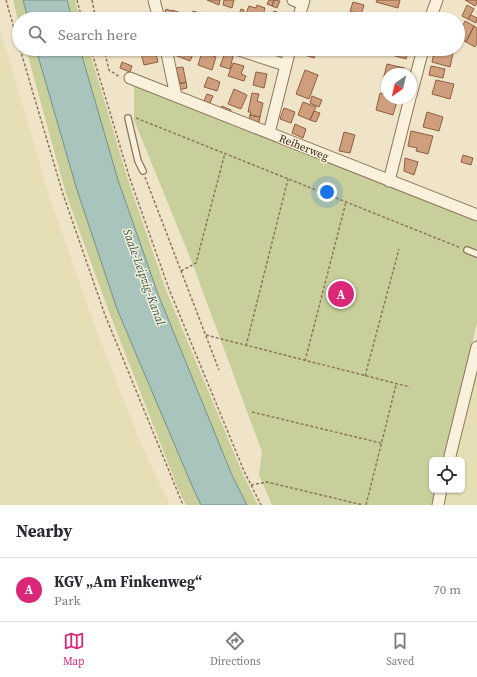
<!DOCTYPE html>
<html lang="en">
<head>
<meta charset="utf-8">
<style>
  :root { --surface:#fff; --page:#f7f7f7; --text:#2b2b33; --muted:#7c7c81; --line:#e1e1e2; --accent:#db2777 }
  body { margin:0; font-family:"Source Serif 4",serif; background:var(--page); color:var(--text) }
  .controls { position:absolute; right:12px; bottom:12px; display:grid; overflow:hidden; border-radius:6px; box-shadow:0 1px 3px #0004 }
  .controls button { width:36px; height:36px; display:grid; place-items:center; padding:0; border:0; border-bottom:1px solid var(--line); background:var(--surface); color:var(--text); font:20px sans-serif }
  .compass { position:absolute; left:381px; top:68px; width:36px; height:36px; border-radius:50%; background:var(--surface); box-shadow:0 1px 3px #0004; rotate:214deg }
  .you { position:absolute; left:327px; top:192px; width:14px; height:14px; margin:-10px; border:3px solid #fff; border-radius:50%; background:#1a73e8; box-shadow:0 0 0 6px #1a73e833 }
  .badge { display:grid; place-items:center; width:26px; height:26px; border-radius:50%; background:var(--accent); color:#fff; font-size:13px; font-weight:700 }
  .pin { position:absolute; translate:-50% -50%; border:2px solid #fff; box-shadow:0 1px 4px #0006 }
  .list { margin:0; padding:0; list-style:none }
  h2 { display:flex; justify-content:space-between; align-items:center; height:52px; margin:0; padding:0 16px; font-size:17px }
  h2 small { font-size:13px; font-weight:400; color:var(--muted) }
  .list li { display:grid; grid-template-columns:26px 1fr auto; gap:12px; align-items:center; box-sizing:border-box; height:64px; padding:0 16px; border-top:1px solid var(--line) }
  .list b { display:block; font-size:15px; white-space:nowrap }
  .list p { margin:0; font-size:13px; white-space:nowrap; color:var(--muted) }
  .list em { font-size:13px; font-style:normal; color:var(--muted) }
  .icon { flex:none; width:22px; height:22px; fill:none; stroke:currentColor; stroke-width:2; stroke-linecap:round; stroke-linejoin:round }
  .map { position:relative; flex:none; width:477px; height:505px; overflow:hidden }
  .search { position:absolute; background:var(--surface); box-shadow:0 1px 3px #0004; left:12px; right:12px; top:12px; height:44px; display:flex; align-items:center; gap:10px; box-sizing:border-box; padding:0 14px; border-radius:22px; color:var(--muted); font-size:15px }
  .sheet { height:116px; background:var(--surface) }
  nav { display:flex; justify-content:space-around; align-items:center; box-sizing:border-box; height:56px; border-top:1px solid var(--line); background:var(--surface); font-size:11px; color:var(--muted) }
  nav a { display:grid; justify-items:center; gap:2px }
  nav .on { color:var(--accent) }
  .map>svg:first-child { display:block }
  .farmland { fill:#e6deb5 }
  .green { fill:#c9cf9b }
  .water { fill:#a9c4bc; stroke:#6f938a }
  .building { fill:#cf9f7d; stroke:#8d5f41 }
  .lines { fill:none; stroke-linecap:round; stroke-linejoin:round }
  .lane-casing { stroke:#8d765c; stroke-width:8 }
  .street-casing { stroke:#8d765c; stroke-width:13 }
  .path { stroke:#8d765c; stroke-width:1.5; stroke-dasharray:3 2; stroke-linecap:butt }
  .lane { stroke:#faf1dc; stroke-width:5.5 }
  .street { stroke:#faf1dc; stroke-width:11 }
  .labels { text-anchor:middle; stroke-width:3; stroke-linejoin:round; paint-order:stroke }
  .street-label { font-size:11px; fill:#3d2e20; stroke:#f7eed8 }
  .water-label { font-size:12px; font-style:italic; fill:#2f5d5a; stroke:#f7eed8 }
</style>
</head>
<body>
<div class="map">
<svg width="477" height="505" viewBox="0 0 477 505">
  <rect width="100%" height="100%" fill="#f0e4c8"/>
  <!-- farmland -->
  <path class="farmland" d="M 0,29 L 51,201 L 93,321 L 140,442 L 170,505 L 0,505 Z
    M 477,362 L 477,505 L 442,505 L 446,490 L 462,490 L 462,460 L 453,460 Z"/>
  <!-- green -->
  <path class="green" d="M 13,0 L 23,0 L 28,19 L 19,19 L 19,25 Z
    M 67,0 L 75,0 L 80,19 L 72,19 Z
    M 26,49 L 36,49 L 77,190 L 117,309 L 201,505 L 186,505 L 179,491 L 109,312 L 66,194 Z
    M 80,49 L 89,49 L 127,177 L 166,290 L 242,472 L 258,505 L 247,505 L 232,475 L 158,294 L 118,180 Z
    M 134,84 L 477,221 L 477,323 L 444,460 L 432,460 L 432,490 L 437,490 L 434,505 L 272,505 L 259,475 L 262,452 L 193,265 L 134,120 Z"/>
  <!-- water -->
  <path class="water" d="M 23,0 L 67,0 L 72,19 L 28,19 Z
    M 36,49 L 80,49 L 118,180 L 158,294 L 232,475 L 247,505 L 201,505 L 193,488 L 117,309 L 77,190 Z"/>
  <!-- building -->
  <path class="building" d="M 207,0 L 220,0 L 219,5 Z
    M 224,0 L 234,0 L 232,8 L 223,5 Z
    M 269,0 L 274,0 L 272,6 L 267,4 Z
    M 274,0 L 280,1 L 277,8 L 272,6 Z
    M 377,0 L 400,0 L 398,8 L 376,2 Z
    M 465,0 L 477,0 L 477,3 L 475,6 Z
    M 353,2 L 364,5 L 361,15 L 350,11 Z
    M 257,5 L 265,8 L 262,19 L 246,13 L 249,6 L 256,8 Z
    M 467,5 L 474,9 L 468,19 L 462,16 Z
    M 166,9 L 172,11 L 170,19 L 163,17 Z
    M 241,9 L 244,10 L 243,15 L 239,14 Z
    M 172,10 L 184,14 L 182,19 L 170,19 Z
    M 193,11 L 209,16 L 208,19 L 190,19 Z
    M 274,11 L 291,17 L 290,19 L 271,19 Z
    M 471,15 L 477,18 L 476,23 L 468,19 Z
    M 135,16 L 136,19 L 124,19 Z
    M 465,21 L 474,26 L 466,42 L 458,38 L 458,35 Z
    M 474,26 L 477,28 L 477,43 L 475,47 L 466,42 Z
    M 140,49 L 155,49 L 158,62 L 144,65 Z
    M 174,49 L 182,49 L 193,54 L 190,61 L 172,54 Z
    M 260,49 L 269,49 L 268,52 Z
    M 269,49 L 281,49 L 278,56 L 268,52 Z
    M 306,49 L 317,49 L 314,58 L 305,55 Z
    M 390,49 L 409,49 L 406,59 L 388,54 Z
    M 435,49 L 454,49 L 450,67 L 432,62 Z
    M 202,52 L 216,57 L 212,70 L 198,65 Z
    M 225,53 L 233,56 L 230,69 L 220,66 Z
    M 122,62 L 132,66 L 130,72 L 120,68 Z
    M 233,63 L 244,66 L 241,74 L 246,76 L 244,81 L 228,76 Z
    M 387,64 L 404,68 L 403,74 L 387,74 L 387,82 L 383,80 Z
    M 431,66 L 445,69 L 443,78 L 429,75 Z
    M 183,67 L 186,82 L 180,84 L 176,68 Z
    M 305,70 L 318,75 L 309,99 L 296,94 Z
    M 256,72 L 267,74 L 264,88 L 253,85 Z
    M 208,77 L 220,82 L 217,91 L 204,87 Z
    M 436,80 L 454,84 L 450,99 L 432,94 Z
    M 186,82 L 187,88 L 178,90 L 177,84 Z
    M 234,89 L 247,95 L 241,109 L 228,104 Z
    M 252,93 L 259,94 L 257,101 L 263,103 L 260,117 L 250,115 L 251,112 L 248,112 Z
    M 380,93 L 387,95 L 387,98 L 398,98 L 393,115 L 376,110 Z
    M 207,94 L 213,96 L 209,105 L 203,103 Z
    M 312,96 L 322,100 L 319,107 L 310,103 Z
    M 303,102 L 316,107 L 310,120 L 298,115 Z
    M 222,106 L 231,110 L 230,113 L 221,109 Z
    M 284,108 L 295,112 L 291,123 L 280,119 Z
    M 314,111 L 320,113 L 316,122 L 310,120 Z
    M 427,112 L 443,117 L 439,131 L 423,127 Z
    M 250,115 L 260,117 L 259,122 L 249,120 Z
    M 295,124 L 306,129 L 303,138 L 292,133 Z
    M 411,131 L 433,136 L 428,154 L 416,151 L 417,148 L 408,146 Z
    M 344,132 L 355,135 L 350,153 L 339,151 Z
    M 463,155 L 473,158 L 471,165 L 461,162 Z
    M 405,158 L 418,162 L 414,175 L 404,171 Z"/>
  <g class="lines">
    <!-- lane casing -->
    <g class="lane-casing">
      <path id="lane" d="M 128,118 L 138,161 L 143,171
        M 467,250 L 477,254"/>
    </g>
    <!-- street casing -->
    <g class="street-casing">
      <path id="street" d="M 154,0 L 159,19
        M 293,0 L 303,4
        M 298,19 L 304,0
        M 430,19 L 437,0
        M 166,49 L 176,96
        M 236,49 L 285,65
        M 130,78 L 477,215
        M 411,95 L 423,49
        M 269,133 L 290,49
        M 389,181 L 410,98
        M 449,460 L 477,347
        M 438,505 L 441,490"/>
    </g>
    <!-- path -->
    <path class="path" d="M 6,0 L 19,46
      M 77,0 L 82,19
      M 92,0 L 96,19
      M 20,49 L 63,194 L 105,315 L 183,505
      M 91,49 L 129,176 L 169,289 L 244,471 L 261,505
      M 104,49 L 109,70 L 120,77
      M 136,118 L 461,248
      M 145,177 L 219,370
      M 181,271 L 196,263 L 225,153
      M 206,335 L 410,387
      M 246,346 L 288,179
      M 305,361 L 346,202
      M 365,376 L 399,249
      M 252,412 L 381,443
      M 251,485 L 267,482 L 363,505
      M 366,505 L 396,385"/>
    <!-- lane -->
    <use href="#lane" class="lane"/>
    <!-- street -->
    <use href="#street" class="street"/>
  </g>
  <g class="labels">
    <!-- street labels -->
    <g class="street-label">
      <text transform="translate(304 147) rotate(22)" y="4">Reiherweg</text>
    </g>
    <!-- water labels -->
    <g class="water-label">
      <text transform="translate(144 277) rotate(70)" y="4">Saale-Leipzig-Kanal</text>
    </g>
  </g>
</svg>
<div class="controls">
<button><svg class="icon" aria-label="locate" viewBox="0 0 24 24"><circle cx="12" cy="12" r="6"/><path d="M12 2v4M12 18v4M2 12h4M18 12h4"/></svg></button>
</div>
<svg class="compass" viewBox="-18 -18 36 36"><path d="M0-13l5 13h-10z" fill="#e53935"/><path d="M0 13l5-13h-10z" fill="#7c7c81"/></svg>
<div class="you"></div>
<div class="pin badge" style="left:341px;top:294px">A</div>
<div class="search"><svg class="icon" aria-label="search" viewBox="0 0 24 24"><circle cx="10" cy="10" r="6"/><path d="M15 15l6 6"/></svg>Search here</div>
</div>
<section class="sheet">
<h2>Nearby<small></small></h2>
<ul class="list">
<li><span class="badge">A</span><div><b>KGV „Am Finkenweg“</b><p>Park</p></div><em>70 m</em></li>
</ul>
</section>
<nav>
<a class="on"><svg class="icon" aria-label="map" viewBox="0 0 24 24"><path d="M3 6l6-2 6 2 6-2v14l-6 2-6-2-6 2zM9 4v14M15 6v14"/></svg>Map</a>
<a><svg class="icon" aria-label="directions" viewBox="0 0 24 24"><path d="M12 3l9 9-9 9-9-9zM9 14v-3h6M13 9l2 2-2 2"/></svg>Directions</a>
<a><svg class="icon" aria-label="saved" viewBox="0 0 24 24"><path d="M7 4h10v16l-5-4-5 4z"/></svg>Saved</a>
</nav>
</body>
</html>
